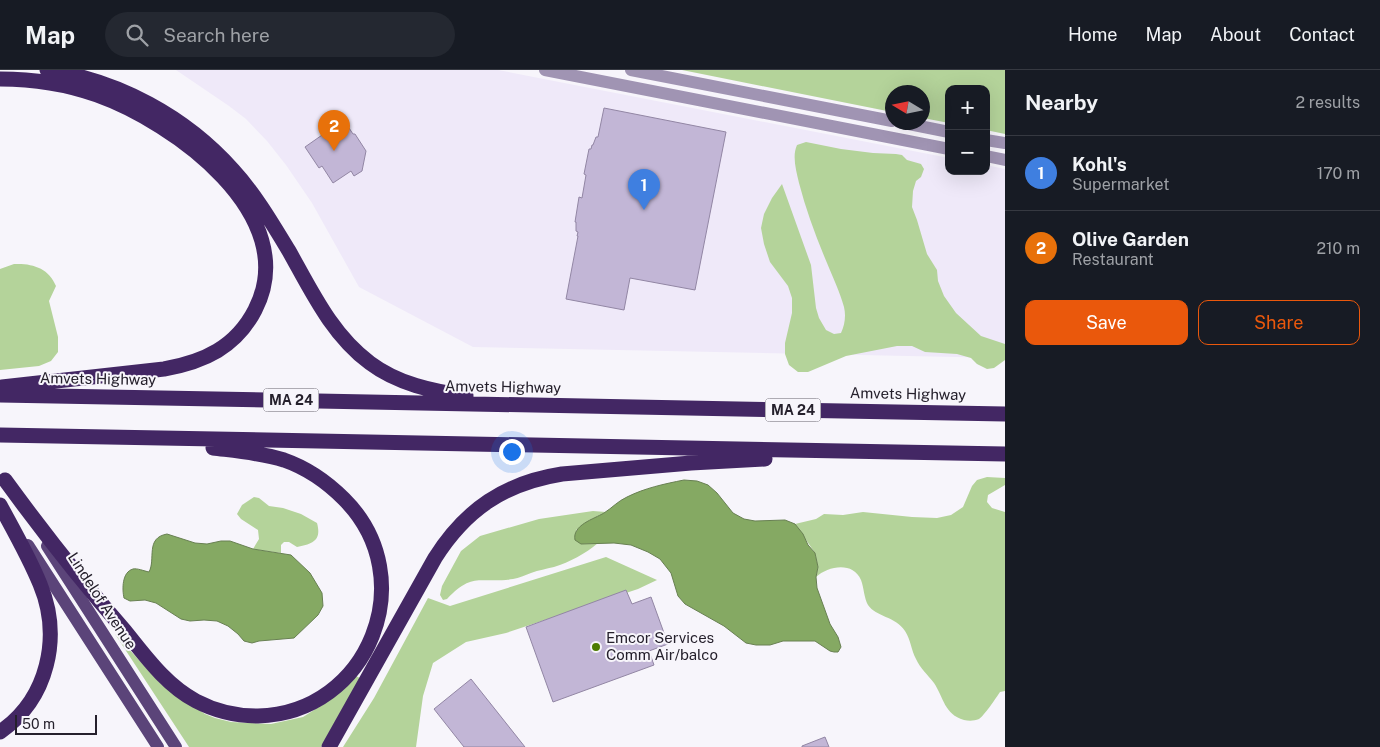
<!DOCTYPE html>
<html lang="en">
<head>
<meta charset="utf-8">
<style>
  :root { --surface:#171b24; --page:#242831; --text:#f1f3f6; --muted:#9ea1a6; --line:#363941; --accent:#ea580c }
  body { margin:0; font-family:"Public Sans",sans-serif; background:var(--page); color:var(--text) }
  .controls { position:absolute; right:15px; top:15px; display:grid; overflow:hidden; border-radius:10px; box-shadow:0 5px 20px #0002 }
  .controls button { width:45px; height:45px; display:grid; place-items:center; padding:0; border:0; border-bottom:1px solid var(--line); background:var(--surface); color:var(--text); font:25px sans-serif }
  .compass { position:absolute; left:885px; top:15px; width:45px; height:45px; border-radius:50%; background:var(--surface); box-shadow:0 5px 20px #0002; rotate:280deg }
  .scale { position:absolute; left:15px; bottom:12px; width:82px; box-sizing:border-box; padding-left:5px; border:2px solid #25202c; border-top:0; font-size:14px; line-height:18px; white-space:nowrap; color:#25202c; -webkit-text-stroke:4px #f7f5fb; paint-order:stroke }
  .you { position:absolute; left:511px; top:381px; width:18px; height:18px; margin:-12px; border:4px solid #fff; border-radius:50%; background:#1a73e8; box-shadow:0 0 0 8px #1a73e833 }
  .badge { display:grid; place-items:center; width:32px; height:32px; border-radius:50%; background:var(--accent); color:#fff; font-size:16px; font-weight:700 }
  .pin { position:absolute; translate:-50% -41px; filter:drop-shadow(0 1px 2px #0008) }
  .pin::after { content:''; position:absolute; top:26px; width:18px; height:15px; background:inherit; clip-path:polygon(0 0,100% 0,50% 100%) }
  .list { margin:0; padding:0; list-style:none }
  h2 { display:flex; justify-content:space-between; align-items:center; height:65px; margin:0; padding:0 20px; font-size:21px }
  h2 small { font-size:16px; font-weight:400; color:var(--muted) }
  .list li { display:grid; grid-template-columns:32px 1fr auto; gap:15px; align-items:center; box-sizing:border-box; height:75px; padding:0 20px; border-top:1px solid var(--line) }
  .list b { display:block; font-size:19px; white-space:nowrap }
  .list p { margin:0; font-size:16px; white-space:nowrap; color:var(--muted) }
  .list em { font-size:16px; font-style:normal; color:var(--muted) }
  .actions { display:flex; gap:10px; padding:15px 20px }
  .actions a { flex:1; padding:11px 0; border:1px solid var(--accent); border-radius:10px; text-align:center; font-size:18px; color:var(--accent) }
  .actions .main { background:var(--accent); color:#fff }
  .icon { flex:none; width:28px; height:28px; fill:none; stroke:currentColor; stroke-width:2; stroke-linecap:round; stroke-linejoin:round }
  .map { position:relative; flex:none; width:1005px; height:677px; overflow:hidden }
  header { display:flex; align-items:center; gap:30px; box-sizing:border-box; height:70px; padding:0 25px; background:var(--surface); border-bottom:1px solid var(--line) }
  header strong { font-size:24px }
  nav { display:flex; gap:28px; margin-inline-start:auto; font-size:18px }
  .search { width:350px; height:45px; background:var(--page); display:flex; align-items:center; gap:12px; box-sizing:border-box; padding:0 18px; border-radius:28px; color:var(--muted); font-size:19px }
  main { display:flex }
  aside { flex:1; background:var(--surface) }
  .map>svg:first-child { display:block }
  .built { fill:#efe9f9 }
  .green { fill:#b4d39a }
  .water { fill:#85a963; stroke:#688052 }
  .building { fill:#c2b6d6; stroke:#9286a4 }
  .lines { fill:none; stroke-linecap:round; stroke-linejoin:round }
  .minor { stroke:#a094b3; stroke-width:12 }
  .major { stroke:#5b4479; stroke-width:12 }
  .highway { stroke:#432764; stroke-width:15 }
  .poi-dot { fill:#4c7b01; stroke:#f7f5fb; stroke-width:2 }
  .labels { text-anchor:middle; stroke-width:4; stroke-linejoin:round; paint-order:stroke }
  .shield { fill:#f7f5fb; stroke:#64606a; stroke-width:1 }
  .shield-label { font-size:14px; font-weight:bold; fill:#25202c }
  .street-label { font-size:15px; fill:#25202c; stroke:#f7f5fb }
  .poi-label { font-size:15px; fill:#25202c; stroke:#f7f5fb; text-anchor:start }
</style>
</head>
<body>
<header>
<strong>Map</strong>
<div class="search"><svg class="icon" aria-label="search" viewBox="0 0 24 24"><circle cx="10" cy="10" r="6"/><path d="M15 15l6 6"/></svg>Search here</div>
<nav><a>Home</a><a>Map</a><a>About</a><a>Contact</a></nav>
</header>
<main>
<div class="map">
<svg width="1005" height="677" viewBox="0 0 1005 677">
  <rect width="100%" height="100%" fill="#f7f5fb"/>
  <!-- built -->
  <path class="built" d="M 176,0 L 498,0 L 949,88 L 949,101 L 986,101 L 986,95 L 1005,99 L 1005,288 L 473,277 L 359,217 L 312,133 L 286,95 L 267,71 L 246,49 L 229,36 Z"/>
  <!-- green -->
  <path class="green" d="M 682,0 L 1005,0 L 1005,64 L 986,60 L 986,19 L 949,19 L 949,53 L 923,48 L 922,22 L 892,22 L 892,42 Z
    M 806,72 L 841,79 L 873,83 L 896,84 L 902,85 L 907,90 L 921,94 L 924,99 L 921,107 L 916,111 L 913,121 L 912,137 L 917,150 L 927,184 L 937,200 L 938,211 L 944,226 L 956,243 L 981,266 L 1005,274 L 1005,290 L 994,298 L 987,299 L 977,294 L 971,288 L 957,284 L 925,282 L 912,276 L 897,276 L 846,286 L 808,302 L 798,302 L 789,295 L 785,284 L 785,273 L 792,243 L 792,228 L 788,216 L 770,192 L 764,174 L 761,158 L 764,144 L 772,128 L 782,114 L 811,195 L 816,238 L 819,248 L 826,260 L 834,264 L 841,263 C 845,255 846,245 844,237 C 840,222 833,208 827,193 C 816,167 806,140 799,113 C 796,100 792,86 797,75 Z
    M 14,194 C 32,193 49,198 56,216 L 49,231 L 58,267 L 58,282 L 51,291 L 39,296 L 0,300 L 0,199 Z
    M 987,407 L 1005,408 L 1005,415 L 988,425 L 987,432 L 992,438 L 1005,442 L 1005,621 L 1000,622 C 996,628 984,646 979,649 C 974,651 969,651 964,650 C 944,644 944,628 934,613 C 928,605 920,598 916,589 C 911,580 911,570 905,561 C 895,546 876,547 868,535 C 864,528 864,518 861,510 C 853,491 828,496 816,507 L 818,497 L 815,483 L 795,454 L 816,449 L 824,444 L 843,445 L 863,442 L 912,447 L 937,448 L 951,445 L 963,437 L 972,416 L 977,410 Z
    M 254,427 L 259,428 L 269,436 L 283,438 L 301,444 L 317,453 C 322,471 312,474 297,477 L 289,472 L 284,472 L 281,475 L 281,483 L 253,479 L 259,469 L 258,460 L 241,449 L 237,444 L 242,435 Z
    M 593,441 L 606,442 L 593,449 L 576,460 L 581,474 L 598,473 C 585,484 570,492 554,497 C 546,499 539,500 531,503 C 525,505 519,508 513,509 C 480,514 473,501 447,529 L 443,530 L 440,525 L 442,516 L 461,481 L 480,466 L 539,449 Z
    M 606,487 L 657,510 L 638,519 L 506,563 L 466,572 L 433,593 L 423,626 L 416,677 L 343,677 L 374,628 L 428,528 L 450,536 Z
    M 115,564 L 161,614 L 205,644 L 215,648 L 231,652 L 271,654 L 303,647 L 330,630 L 356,606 L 360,608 L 321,677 L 189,677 Z"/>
  <!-- water -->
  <path class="water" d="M 684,410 L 697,411 L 708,415 L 717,423 L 733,443 L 744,449 L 755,451 L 785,450 L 795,454 L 803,464 L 808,475 L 815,483 L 818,497 L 816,507 L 817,518 L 830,554 L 838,567 L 841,577 L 838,582 L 834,582 L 830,581 L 815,571 L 783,571 L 770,575 L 756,575 L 746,573 L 724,556 L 685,534 L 678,526 L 671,503 L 660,489 L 648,482 L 631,475 L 614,473 L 581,474 L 575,470 C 572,455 594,449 604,443 C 612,438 618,431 627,427 C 645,418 664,414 684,410 Z
    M 167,464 L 195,473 L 207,474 L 221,471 L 230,471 L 253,479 L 291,485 L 310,503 L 322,523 L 323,536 L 318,545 L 294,568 L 259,571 L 252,573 L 244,571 L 238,564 L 228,556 L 217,551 L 204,550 L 190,551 L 181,549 L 156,533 L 145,530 L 130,531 L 124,528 C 122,519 122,502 133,499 C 137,498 144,501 149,502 C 156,489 145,468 167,464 Z"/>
  <!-- building -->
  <path class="building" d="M 604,38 L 726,62 L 695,220 L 630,208 L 624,240 L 566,229 L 578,166 L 577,166 L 578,162 L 576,161 L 576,152 L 575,152 L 579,127 L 582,128 L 586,105 L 584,104 L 589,79 L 591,79 L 592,75 L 593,75 L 596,67 L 598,67 Z
    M 343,49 L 353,64 L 355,64 L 366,81 L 362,101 L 354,106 L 351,101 L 333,113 L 322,96 L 319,98 L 305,77 L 325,63 L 323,60 L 333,54 L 334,55 Z
    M 626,520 L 632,534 L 651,527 L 668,574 L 649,581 L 654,595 L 553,632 L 526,557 Z
    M 471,609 L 525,677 L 464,677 L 434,639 Z
    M 825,667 L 829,677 L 802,677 L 802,676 Z"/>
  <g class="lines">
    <!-- minor -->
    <path class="minor" d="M 545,0 L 949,79
      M 631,0 L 892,51
      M 899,52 L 949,62
      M 986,70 L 1005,73
      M 986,86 L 1005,90"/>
    <!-- major -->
    <path class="major" d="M 28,475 L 158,677
      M 47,476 L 176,677"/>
    <!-- highway -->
    <path class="highway" d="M 47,0 C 118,10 186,47 233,100 C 255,124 272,153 289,181 C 312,222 332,265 370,293 C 398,314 432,321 466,326
      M 0,9 C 32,9 66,14 97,25 C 173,52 304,145 255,240 C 236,277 204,292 164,299 L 2,317
      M 0,325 L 1005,344
      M 0,365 L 1005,384
      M 5,410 C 43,462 83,513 125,561 C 146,587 166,615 196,631 C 215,641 236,646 258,646 C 369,643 423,508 344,429 C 327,412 307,398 284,390 C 261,383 237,381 213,378
      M 0,435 C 14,461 29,487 40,514 C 62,567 48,629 0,662
      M 329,677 L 435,488 C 466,439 505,413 562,404 L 691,393 L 765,389"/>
  </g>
  <!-- markers -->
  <circle class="poi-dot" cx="596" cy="577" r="5"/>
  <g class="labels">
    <!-- shield labels -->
    <g class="shield">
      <rect x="263.5" y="318.5" width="55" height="23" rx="4"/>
      <rect x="765.5" y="328.5" width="55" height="23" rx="4"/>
    </g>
    <g class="shield-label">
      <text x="291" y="335">MA 24</text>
      <text x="793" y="345">MA 24</text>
    </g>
    <!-- street labels -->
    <g class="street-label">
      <text transform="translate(98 309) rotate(1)" y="5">Amvets Highway</text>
      <text transform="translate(503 317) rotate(1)" y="5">Amvets Highway</text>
      <text transform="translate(908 324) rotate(1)" y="5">Amvets Highway</text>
      <text transform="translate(102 531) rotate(57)" y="5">Lindelof Avenue</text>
    </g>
    <!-- poi labels -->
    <g class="poi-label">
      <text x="606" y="573">Emcor Services<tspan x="606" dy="17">Comm Air/balco</tspan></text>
    </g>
  </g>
</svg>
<div class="controls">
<button>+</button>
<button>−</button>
</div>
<svg class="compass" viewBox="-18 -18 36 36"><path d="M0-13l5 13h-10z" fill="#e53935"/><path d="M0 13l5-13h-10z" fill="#9ea1a6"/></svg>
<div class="scale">50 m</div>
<div class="you"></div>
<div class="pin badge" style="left:644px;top:140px;background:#3f7fe0">1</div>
<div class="pin badge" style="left:334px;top:81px;background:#e8710a">2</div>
</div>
<aside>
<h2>Nearby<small>2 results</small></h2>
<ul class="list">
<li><span class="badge" style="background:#3f7fe0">1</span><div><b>Kohl's</b><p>Supermarket</p></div><em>170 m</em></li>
<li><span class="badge" style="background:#e8710a">2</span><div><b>Olive Garden</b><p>Restaurant</p></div><em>210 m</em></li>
</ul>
<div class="actions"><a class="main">Save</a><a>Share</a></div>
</aside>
</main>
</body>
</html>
